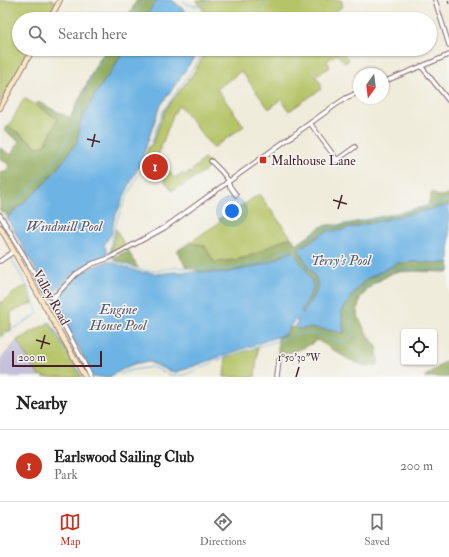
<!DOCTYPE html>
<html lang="en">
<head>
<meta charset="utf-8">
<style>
  :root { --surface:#fff; --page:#f2f2f2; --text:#222; --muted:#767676; --line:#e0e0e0; --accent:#c8321e }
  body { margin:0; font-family:"IM FELL Double Pica",serif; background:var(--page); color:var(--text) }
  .controls { position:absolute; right:12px; bottom:12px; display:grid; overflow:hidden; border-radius:4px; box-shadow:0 1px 3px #0004 }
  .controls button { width:36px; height:36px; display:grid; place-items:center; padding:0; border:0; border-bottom:1px solid var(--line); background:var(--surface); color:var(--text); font:20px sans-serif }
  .compass { position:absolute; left:353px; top:68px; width:36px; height:36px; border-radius:50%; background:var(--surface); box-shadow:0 1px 3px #0004; rotate:194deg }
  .scale { position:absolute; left:12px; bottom:10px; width:90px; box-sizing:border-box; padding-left:4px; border:2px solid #4a1f2b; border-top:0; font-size:11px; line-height:14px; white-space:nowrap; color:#4a1f2b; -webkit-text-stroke:3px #f6f6f2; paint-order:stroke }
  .you { position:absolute; left:232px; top:211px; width:14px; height:14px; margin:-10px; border:3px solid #fff; border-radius:50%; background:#1a73e8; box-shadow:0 0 0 6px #1a73e833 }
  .badge { display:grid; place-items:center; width:26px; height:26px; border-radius:50%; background:var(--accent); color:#fff; font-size:13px; font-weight:700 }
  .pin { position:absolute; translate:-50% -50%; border:2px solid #fff; box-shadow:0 1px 4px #0006 }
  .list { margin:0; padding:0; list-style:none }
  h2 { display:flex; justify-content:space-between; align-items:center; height:52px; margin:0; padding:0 16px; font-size:17px }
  h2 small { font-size:13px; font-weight:400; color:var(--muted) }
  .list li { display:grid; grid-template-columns:26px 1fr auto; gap:12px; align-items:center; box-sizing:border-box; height:72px; padding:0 16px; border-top:1px solid var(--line) }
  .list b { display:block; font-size:15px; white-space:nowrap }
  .list p { margin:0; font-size:13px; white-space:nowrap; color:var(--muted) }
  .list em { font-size:13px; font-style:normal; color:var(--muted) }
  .icon { flex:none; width:22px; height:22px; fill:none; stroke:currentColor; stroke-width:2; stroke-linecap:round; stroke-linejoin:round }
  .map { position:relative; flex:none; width:449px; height:377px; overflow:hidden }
  .search { position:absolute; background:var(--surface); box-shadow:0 1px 3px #0004; left:12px; right:12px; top:12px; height:44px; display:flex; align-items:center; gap:10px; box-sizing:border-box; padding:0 14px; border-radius:22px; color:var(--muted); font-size:15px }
  .sheet { height:124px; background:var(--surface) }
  nav { display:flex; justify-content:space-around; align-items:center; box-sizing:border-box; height:56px; border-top:1px solid var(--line); background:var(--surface); font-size:11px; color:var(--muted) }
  nav a { display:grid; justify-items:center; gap:2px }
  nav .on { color:var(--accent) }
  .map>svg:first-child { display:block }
  .industrial { fill:#c5c0da }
  .green { fill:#b6c467; stroke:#807249 }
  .forest { fill:#90aa5c; stroke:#6d6444 }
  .water { fill:#6db4e4; stroke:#5c6a88 }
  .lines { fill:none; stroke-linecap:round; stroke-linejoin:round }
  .stream { stroke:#6db4e4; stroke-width:1 }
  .street-casing { stroke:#846769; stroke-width:5.5 }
  .secondary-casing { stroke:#846769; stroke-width:6 }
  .street { stroke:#fff; stroke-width:3.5 }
  .secondary { stroke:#fbe6c4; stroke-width:4.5 }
  .rail { stroke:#4a1f2b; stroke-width:1; stroke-dasharray:6 3; stroke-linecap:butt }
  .ticks { fill:none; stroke:#4a1f2b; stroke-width:1.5 }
  .poi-dot { fill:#c8321e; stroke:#f6f6f2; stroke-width:1.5 }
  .labels { text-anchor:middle; stroke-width:3; stroke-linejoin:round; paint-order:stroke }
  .poi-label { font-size:13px; fill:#4a1f2b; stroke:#f6f6f2; text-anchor:start }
  .street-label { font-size:13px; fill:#4a1f2b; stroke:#f6f6f2 }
  .water-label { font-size:14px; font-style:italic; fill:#56536c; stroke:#f6f6f2 }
  .ticks-label { font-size:10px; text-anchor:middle; fill:#4a1f2b; stroke:#f6f6f2; stroke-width:3; stroke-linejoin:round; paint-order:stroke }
</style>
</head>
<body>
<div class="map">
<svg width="449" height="377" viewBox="0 0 449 377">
  <rect width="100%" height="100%" fill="#f6f6f2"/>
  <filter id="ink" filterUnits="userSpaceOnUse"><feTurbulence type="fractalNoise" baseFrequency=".025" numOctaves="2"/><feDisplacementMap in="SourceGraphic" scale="8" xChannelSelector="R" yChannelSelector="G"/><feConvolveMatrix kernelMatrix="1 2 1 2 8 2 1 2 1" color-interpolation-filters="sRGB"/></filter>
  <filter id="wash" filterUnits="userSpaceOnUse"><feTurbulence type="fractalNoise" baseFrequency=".012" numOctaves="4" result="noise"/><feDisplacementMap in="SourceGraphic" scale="16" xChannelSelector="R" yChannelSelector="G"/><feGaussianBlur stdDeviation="0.9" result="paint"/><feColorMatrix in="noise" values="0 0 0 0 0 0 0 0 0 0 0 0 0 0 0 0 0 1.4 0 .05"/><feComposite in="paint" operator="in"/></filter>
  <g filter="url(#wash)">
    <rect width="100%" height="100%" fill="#f0ecdb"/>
    <!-- industrial -->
    <path class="industrial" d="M 17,340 L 39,376 L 37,377 L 0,377 L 0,359 Z"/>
    <!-- green -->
    <path class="green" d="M 0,0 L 52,0 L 56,3 L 47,19 L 19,19 L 19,49 L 31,49 L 0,103 Z
      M 196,0 L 341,0 L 343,6 L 326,19 L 210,19 Z
      M 208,49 L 340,49 L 349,60 L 345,63 L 337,54 L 327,61 L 330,67 L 318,75 L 314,70 L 312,71 L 322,85 L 320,87 L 321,89 L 289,111 L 281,99 L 269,109 L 241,71 L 217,89 L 244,126 L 213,148 L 179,105 L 173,115 L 158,155 L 174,178 L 181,174 L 185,175 L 190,172 L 192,174 L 194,173 L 192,170 L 204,159 L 210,163 L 208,165 L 210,167 L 181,187 L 180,185 L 172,191 L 160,174 L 153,178 L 142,165 L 149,146 L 152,145 L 165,110 L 192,75 Z
      M 24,98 L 58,119 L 45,145 L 38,147 L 19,133 L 8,128 Z
      M 259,194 L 296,244 L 286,238 C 267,254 238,261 214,262 L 204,245 L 189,243 L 220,222 L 219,219 L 239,208 Z
      M 116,229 L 124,244 L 122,245 L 124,247 L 111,254 L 111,249 Z
      M 27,286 L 33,303 L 11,312 L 11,329 L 0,337 L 0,302 L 3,302 L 17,290 Z
      M 50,322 L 82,377 L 43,377 L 42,375 L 39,376 L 17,340 Z
      M 258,347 L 255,377 L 224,377 L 226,357 Z"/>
    <!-- forest -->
    <path class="forest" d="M 137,0 L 157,0 L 144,19 L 126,19 Z
      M 107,49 L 124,49 L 115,66 L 96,93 L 80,122 L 77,142 L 57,169 L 42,186 L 7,217 L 6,214 L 0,211 L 0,173 L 5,172 L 10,168 L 7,163 L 0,159 L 0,148 L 11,155 L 19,141 L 6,132 L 4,130 L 6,127 L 11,128 L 38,147 L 45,145 L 58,119 L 36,105 L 38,102 L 70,118 L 97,63 Z
      M 432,192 L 437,196 L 449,195 L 449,205 L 340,230 L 327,231 L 298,249 L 316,279 L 318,288 L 303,313 L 301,312 L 293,251 L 268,263 L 226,273 L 202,272 L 186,267 L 177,251 L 189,243 L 204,245 L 214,262 C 224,261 235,261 245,258 C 256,255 284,237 291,238 L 296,244 L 299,243 L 321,227 L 328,225 L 343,225 L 423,207 L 428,205 Z
      M 128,250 L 138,268 L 115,260 L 113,258 Z
      M 413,262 L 449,263 L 449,272 L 415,271 L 394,272 L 373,284 L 360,298 L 357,314 L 366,332 L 377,347 L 378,365 C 375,366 371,367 368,366 C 351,364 332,348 317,340 C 305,349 293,352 278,355 L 278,337 L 286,335 L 290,328 L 295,327 L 298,329 L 314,328 L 344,333 L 342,312 L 352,295 L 365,280 L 398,263 Z
      M 449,359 L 449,377 L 424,377 Z"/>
    <!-- water -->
    <path class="water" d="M 157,0 L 172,0 L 195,19 L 144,19 Z
      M 124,49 L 200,49 L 159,108 L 143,156 L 144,158 L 133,177 L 114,219 L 111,234 L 104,245 L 108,254 L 107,257 L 89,263 L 73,274 L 51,295 L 47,290 L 7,218 L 42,186 L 57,169 L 77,142 L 80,123 L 96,93 L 115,66 Z
      M 449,205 L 449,263 L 413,262 L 398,263 L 365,280 L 352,295 L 342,312 L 344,333 L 314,328 L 297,329 L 295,327 L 298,321 L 296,320 L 294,321 L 285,334 L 186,369 L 176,372 L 169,371 L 149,362 L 137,363 L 129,366 L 109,377 L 92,377 L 86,362 L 55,303 L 68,284 L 79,274 L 95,266 L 108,261 L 140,272 L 158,274 L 175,272 L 202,272 L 226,273 L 268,263 L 293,251 L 307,271 L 314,287 L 301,312 L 303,313 L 318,288 L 316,279 L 298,249 L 327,231 L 340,230 Z"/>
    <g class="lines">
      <!-- stream -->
      <path class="stream" d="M 183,0 L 188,5 L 201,6 L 208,0
        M 131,19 L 144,0
        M 246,19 L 259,11 L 266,0
        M 151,144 L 162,113 L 206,49
        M 6,211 C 28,189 54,169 67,140 C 75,123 78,105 86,88 C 92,74 101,61 110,49
        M 1,221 L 6,234
        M 111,255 C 108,227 131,191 143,166
        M 112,258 L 114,261 L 146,271 L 156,271 L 177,267 L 194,269 L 212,268 L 224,270 L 268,260 L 282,251 L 290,249 L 324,228 L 385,216 L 449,200
        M 50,324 L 81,377
        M 0,337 L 38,314 L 27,286 L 11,258
        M 120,374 L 132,370 L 152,367 L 170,375 L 184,375 L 226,357 L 299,334 L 311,333 L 346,343 L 352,336 L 351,311 L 353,301 L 362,290 L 375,280 L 385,272 L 398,269 L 449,269"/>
    </g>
  </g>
  <g filter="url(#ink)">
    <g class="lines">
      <!-- street casing -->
      <g class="street-casing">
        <path id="street" d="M 435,0 L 449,45
          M 421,66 L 449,101
          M 383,82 L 449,55
          M 310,123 L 337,160
          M 211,161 L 221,171 L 229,181
          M 334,162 L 355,147
          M 227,182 L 236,195
          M 0,215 L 47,295 L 50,297 L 55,295
          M 0,261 L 13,252
          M 90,377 L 83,361 L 52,303 L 53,299 L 56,295 L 76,274 L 92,264 L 109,258 L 164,228 L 334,106 L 346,98 L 359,92
          M 277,377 L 279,360"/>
      </g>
      <!-- secondary casing -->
      <g class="secondary-casing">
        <path id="secondary" d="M 50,19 L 60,0
          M 0,108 L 33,49
          M 0,227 L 85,377"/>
      </g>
      <!-- street -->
      <use href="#street" class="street"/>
      <!-- secondary -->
      <use href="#secondary" class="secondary"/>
      <!-- rail -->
      <path class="rail" d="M 448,0 L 449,4"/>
    </g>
  </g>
  <!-- ticks -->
  <path class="ticks" d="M 87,139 L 100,142M 92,147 L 95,134M 333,200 L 347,204M 338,209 L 342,195M 36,340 L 50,344M 41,349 L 45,335M 296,377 L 299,367"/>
  <!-- markers -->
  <rect class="poi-dot" x="259" y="156" width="8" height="8" rx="2"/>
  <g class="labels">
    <!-- poi labels -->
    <g class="poi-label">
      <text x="271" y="165">Malthouse Lane</text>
    </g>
    <!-- street labels -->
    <g class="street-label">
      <text transform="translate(52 297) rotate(61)" y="5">Valley Road</text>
    </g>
    <!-- water labels -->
    <g class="water-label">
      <text x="64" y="231">Windmill Pool</text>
      <text x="341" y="265">Terry's Pool</text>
      <text x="118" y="314">Engine<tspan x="118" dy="16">House Pool</tspan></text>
    </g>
  </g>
  <g class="ticks-label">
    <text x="299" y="361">1°50'30"W</text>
  </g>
</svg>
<div class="controls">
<button><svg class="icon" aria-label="locate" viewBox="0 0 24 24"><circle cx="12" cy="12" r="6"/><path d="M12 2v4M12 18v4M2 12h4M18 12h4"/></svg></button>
</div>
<svg class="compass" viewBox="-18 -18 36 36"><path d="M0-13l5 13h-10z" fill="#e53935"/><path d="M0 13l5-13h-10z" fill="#767676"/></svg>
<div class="scale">200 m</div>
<div class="you"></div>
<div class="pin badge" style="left:155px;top:167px">1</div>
<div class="search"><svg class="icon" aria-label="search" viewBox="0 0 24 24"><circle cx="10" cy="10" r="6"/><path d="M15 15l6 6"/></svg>Search here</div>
</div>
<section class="sheet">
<h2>Nearby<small></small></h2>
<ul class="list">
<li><span class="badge">1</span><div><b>Earlswood Sailing Club</b><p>Park</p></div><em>200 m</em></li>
</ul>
</section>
<nav>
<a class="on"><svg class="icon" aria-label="map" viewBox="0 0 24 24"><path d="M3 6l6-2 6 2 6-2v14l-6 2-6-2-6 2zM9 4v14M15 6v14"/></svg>Map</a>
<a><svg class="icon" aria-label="directions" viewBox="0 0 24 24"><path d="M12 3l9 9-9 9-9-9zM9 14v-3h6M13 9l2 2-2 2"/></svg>Directions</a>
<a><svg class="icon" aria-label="saved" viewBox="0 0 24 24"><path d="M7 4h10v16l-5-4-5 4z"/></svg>Saved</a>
</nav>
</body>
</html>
